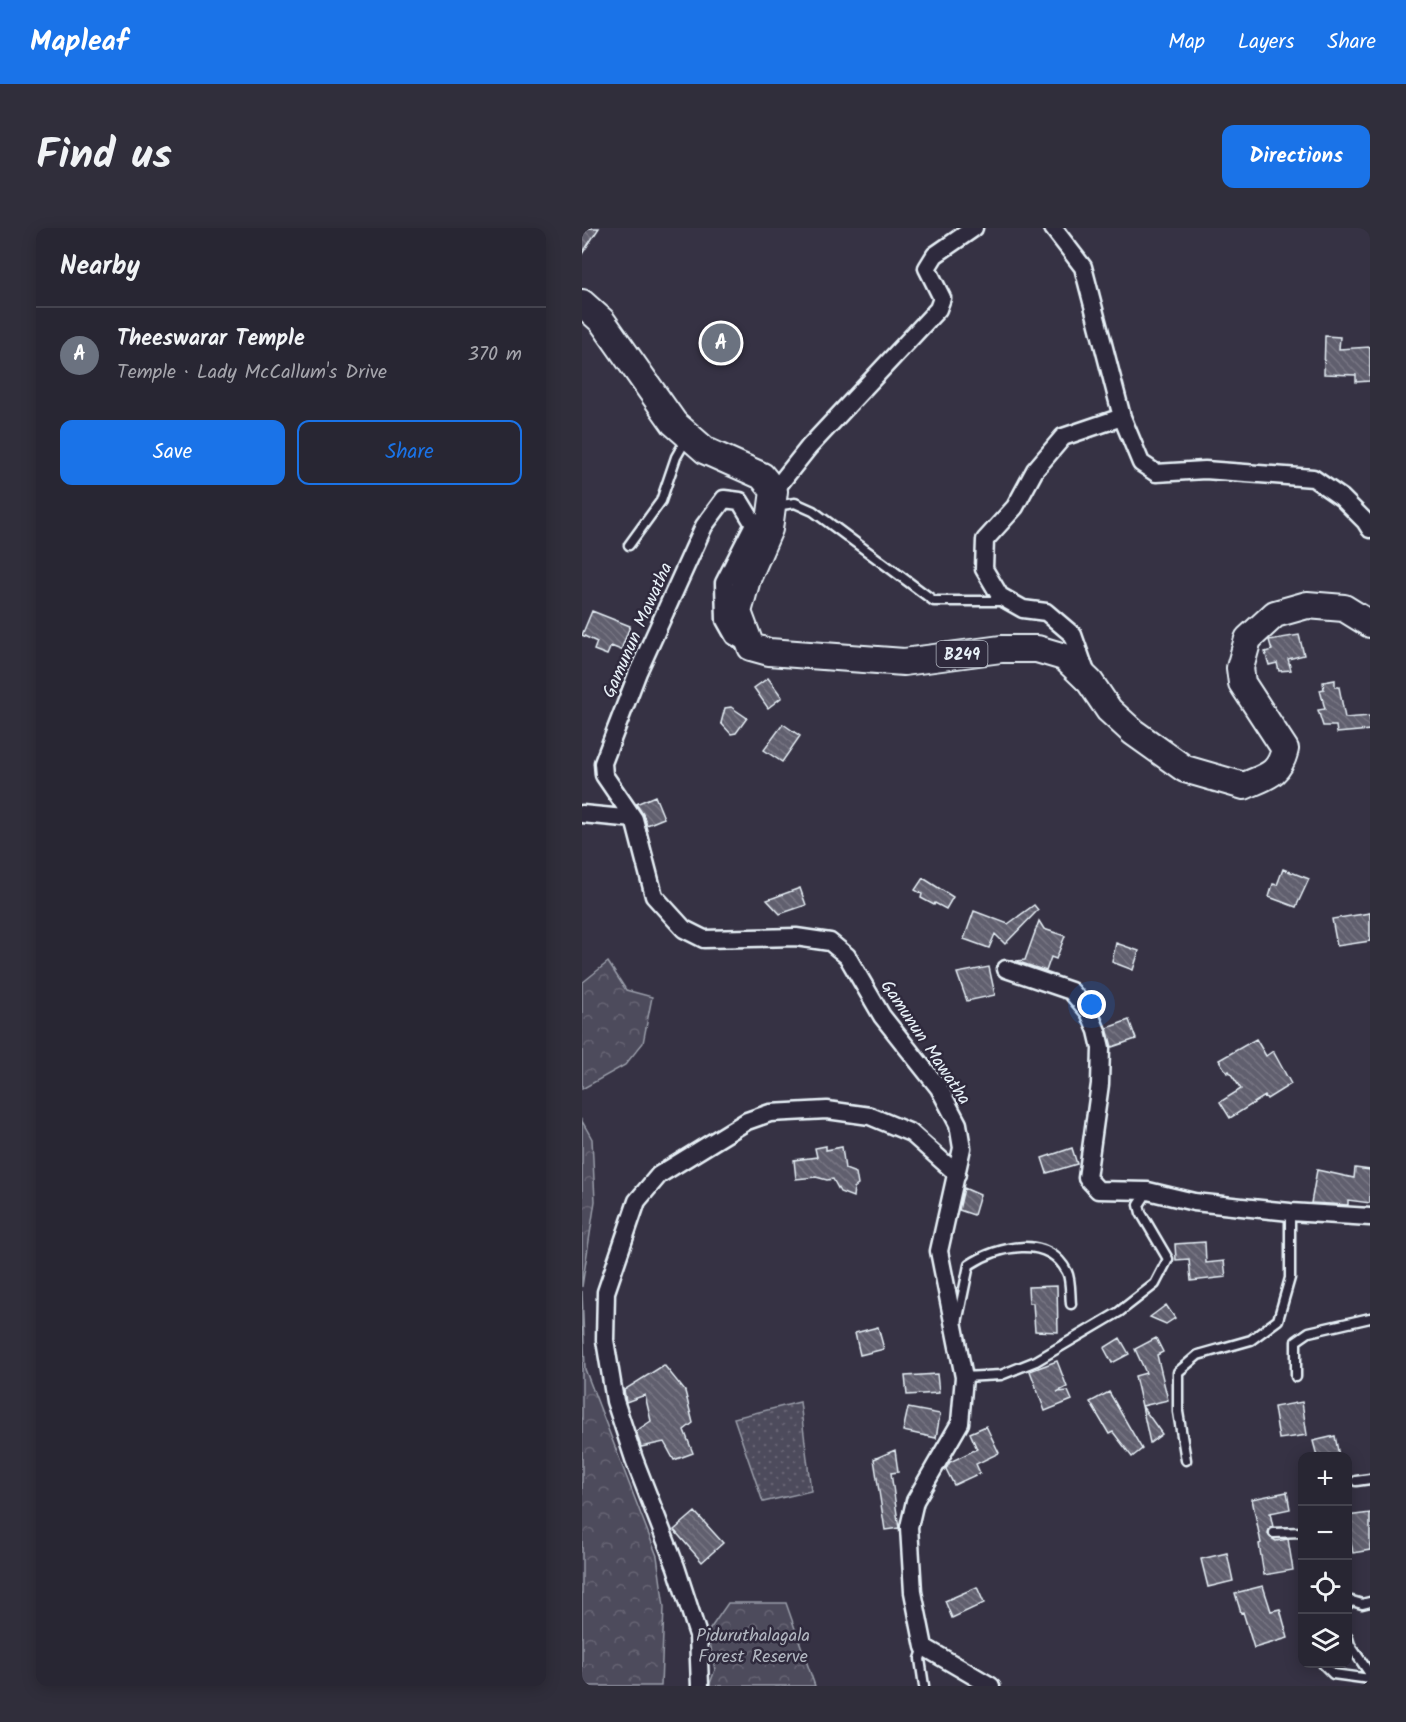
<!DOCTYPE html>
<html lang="en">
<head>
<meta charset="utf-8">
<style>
  :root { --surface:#282633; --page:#302e3b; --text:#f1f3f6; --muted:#a5a5ac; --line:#44434e; --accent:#1a73e8 }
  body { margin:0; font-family:Kalam,sans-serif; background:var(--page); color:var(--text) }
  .controls { position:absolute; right:18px; bottom:18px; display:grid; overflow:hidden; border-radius:12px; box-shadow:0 3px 15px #0003 }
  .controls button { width:54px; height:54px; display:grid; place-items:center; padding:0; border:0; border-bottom:2px solid var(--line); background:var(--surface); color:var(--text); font:30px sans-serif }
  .you { position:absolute; left:510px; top:777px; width:21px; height:21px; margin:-15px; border:4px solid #fff; border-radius:50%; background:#1a73e8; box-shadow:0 0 0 9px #1a73e833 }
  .badge { display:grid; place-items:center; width:39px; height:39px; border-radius:50%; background:var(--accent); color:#fff; font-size:20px; font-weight:700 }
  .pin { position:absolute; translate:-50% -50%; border:3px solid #fff; box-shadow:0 2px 6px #0006 }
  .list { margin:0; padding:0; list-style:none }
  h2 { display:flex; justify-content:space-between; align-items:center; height:78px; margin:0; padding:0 24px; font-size:26px }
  h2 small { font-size:20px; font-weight:400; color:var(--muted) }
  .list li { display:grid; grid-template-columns:39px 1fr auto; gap:18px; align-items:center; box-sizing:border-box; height:96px; padding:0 24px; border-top:2px solid var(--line) }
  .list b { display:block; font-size:22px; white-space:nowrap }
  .list p { margin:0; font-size:20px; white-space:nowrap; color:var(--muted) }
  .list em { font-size:20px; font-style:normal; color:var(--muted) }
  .actions { display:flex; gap:12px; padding:18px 24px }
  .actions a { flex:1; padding:14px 0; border:2px solid var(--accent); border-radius:12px; text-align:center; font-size:21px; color:var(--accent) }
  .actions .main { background:var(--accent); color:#fff }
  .icon { flex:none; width:33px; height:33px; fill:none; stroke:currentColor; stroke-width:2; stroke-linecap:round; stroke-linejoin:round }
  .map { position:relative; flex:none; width:788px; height:1458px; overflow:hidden; border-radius:12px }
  header { display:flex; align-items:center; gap:36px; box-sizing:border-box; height:84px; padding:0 30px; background:var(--accent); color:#fff }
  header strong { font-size:28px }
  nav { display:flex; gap:33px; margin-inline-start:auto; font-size:21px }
  .intro { display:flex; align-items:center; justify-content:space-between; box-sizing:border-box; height:144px; padding:0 36px }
  h1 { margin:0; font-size:42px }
  .button { padding:15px 27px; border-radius:12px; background:var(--accent); color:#fff; font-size:21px; font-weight:700 }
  main { display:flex; gap:36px; padding:0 36px }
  aside { flex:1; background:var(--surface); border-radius:12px; box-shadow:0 3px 15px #0003 }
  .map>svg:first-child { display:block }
  .grass { fill:url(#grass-dots); stroke:#9a9eaa; stroke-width:1.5 }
  .forest { fill:url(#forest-crowns); stroke:#9a9eaa; stroke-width:1.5 }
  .building { fill:url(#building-back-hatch); stroke:#e8f1f8; stroke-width:1.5 }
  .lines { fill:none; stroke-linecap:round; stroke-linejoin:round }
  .lane-casing { stroke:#e8f1f8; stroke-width:13 }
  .street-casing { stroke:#e8f1f8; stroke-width:21 }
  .primary-casing { stroke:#e8f1f8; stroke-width:30 }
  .lane { stroke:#2f2a3d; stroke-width:8 }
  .street { stroke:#2f2a3d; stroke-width:16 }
  .primary { stroke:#2f2a3d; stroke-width:26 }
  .labels { text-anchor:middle; stroke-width:5; stroke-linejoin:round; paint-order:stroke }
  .shield { fill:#2f2a3d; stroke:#b0b5c0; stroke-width:1.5 }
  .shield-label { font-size:16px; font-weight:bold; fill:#e8f1f8 }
  .street-label { font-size:18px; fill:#e8f1f8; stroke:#2f2a3d }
  .park-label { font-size:18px; fill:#b2b7c1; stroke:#2f2a3d }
</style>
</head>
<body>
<header>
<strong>Mapleaf</strong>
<nav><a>Map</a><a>Layers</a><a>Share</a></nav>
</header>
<div class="intro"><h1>Find us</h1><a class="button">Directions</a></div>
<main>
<aside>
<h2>Nearby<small></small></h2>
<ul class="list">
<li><span class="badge" style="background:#6b7280">A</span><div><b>Theeswarar Temple</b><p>Temple · Lady McCallum's Drive</p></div><em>370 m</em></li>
</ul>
<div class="actions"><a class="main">Save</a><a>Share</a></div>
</aside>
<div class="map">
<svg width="788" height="1458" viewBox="0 0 788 1458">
  <defs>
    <pattern id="grass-dots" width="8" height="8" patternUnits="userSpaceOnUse" patternTransform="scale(1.5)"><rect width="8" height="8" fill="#4d4b5c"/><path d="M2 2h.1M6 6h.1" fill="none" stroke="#676574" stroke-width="1.8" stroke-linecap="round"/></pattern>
    <pattern id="forest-crowns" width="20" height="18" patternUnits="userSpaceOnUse" patternTransform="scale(1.5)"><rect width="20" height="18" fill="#4d4b5c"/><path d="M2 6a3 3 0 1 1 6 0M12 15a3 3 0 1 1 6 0" fill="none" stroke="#676574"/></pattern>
    <pattern id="building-back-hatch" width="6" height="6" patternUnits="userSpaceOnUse" patternTransform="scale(1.5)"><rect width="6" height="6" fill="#605e6e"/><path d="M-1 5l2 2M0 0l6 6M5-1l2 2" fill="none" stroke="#777683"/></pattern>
  </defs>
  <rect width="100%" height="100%" fill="#363244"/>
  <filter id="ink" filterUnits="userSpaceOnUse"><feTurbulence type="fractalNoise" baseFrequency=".0167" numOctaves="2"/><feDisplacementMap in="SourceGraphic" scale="12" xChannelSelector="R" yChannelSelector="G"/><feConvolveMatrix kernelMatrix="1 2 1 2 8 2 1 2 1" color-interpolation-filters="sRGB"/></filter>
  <g filter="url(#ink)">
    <!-- grass -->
    <path class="grass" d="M 218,1174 L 229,1263 L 181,1274 L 152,1190 Z"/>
    <!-- forest -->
    <path class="forest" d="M 26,734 L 44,762 L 70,769 L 61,815 L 43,837 L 0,861 L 0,755 Z
      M 0,893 L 10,911 L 13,973 L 0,1059 Z
      M 0,1063 L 3,1141 L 75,1328 L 82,1379 L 79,1458 L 0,1458 Z
      M 146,1375 L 204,1375 L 233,1458 L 127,1458 L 133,1442 L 126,1404 Z"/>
    <!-- building -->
    <path class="building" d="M 0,0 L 17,0 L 0,26 Z
      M 743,108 L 758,109 L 757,121 L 788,119 L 788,153 L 774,154 L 774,147 L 742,146 Z
      M 10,383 L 48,398 L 39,422 L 29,418 L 25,427 L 12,422 L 15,414 L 0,407 Z
      M 717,407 L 722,427 L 706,431 L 709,442 L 697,443 L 695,435 L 687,437 L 683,424 L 690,422 L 687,412 Z
      M 186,450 L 200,469 L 186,480 L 172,460 Z
      M 753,452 L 753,459 L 757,459 L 763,490 L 788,488 L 788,502 L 755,505 L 754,498 L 741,498 L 736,482 L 743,481 L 738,462 L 742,461 L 741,454 Z
      M 149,479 L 165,490 L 154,505 L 149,506 L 139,495 L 143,480 Z
      M 201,496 L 218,508 L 200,534 L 182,522 Z
      M 73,568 L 82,590 L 65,597 L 61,586 L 54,576 Z
      M 701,641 L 727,651 L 714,679 L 687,669 L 691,656 L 695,657 Z
      M 341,650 L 371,669 L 364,681 L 353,675 L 352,677 L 339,670 L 340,666 L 333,662 Z
      M 218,660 L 224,677 L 198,686 L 185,672 Z
      M 452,677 L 456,682 L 423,716 L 413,706 L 407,720 L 382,711 L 392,683 L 426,696 Z
      M 788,685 L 788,713 L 755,718 L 750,691 Z
      M 457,693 L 462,701 L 483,708 L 474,731 L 469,729 L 464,743 L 434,733 L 443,732 Z
      M 534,715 L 557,723 L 551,742 L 530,734 Z
      M 407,739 L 413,767 L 385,773 L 375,745 Z
      M 547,792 L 554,811 L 530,819 L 525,800 Z
      M 674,811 L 684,828 L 691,823 L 709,856 L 685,871 L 683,868 L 648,890 L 638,874 L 659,861 L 647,843 L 645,845 L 637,832 Z
      M 244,918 L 244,922 L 260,919 L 263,941 L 274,945 L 276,957 L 272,960 L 271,969 L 258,964 L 251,951 L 245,952 L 234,949 L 214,951 L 212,932 L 235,929 L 233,920 Z
      M 490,920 L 495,936 L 465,945 L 460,930 Z
      M 773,940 L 788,942 L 788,975 L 766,972 L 766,977 L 729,975 L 735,942 L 772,950 Z
      M 382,960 L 398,967 L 392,987 L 377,982 Z
      M 623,1014 L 624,1035 L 642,1033 L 644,1049 L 609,1053 L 607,1031 L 594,1032 L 593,1016 Z
      M 475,1058 L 476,1104 L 453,1103 L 451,1075 L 447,1075 L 446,1059 Z
      M 584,1077 L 593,1090 L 584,1096 L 568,1089 Z
      M 296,1099 L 302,1121 L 278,1127 L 273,1105 Z
      M 538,1110 L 547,1126 L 530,1135 L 522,1120 Z
      M 574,1110 L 581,1124 L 575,1127 L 586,1172 L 560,1178 L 553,1148 L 564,1145 L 553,1121 Z
      M 475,1133 L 485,1159 L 475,1164 L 486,1163 L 490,1172 L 463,1183 L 448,1143 Z
      M 82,1137 L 103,1163 L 111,1195 L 102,1202 L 111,1225 L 92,1232 L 82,1214 L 59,1219 L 54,1203 L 69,1193 L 63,1167 L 44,1174 L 42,1162 Z
      M 355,1146 L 357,1165 L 325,1167 L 323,1148 Z
      M 527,1164 L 560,1221 L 550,1229 L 531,1204 L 527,1206 L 508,1174 Z
      M 720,1174 L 725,1207 L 697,1211 L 692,1179 Z
      M 560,1178 L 580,1206 L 568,1215 Z
      M 326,1180 L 358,1186 L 354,1210 L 321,1203 Z
      M 404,1198 L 417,1225 L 394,1236 L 398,1245 L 372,1257 L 364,1241 L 368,1234 L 395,1221 L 388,1205 Z
      M 753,1208 L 757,1228 L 735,1228 L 731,1213 Z
      M 313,1222 L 316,1244 L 309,1245 L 317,1300 L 303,1302 L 292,1231 Z
      M 705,1264 L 708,1281 L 688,1285 L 691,1299 L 687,1302 L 686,1306 L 689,1310 L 694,1313 L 706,1311 L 711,1342 L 682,1347 L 677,1316 L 679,1315 L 670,1271 Z
      M 113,1284 L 141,1315 L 120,1334 L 92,1302 Z
      M 788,1285 L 788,1322 L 771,1325 L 768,1310 L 765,1311 L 765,1288 Z
      M 645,1325 L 651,1353 L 626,1359 L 619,1331 Z
      M 681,1358 L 689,1383 L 698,1381 L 706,1410 L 672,1420 L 661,1384 L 659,1385 L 653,1365 Z
      M 395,1359 L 402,1375 L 370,1390 L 363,1373 Z"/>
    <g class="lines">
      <!-- lane casing -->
      <g class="lane-casing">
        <path id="lane" d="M 193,278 L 213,275 L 231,283 L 352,373 L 421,373
          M 47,317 L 79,273 L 94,229 L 105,210
          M 375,1095 L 387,1037 C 416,1018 466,1006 485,1044 C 489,1052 488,1067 489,1076
          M 382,1149 L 419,1147 L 454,1133 L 537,1084 L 573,1056 L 586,1031 L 559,985 L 557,977 L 566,963
          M 714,1149 L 714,1113 L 727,1104 L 788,1090
          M 604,1232 L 596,1184 L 596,1144 L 616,1127 L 669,1112 L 696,1092 L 708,1050 L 708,984
          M 774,1253 L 788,1251
          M 692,1305 L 720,1304
          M 766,1376 L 770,1373 L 780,1376 L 788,1374
          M 766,1410 L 768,1417 L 788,1446
          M 342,1419 L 338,1431 L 342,1458
          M 741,1436 L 751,1446 L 788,1451"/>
      </g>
      <!-- street casing -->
      <g class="street-casing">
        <path id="street" d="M 471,0 L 501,39 L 540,189 L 559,235 L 574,245 L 623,242 L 731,250 L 760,270 L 783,293 L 788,301
          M 192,263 L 227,219 L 356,81 L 360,70 L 345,40 L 353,27 L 392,0
          M 166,416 L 152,408 L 143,392 L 142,355 L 172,296 L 158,273 L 142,271 L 122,298 L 56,444 L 21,535 L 22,547 L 52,591 L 72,668 L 102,701 L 122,711 L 214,709 L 248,714 L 265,728 L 300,788 L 357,860 L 376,896 L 380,920 L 357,1023 L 382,1149 L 378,1195 L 333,1273 L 327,1299 L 331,1364 L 342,1419 L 409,1458
          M 505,447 L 491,407 L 464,384 L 441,381 L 418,368 L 402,341 L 403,312 L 433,279 L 453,242 L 481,209 L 540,189
          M 0,586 L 52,591
          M 424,741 L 489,763 L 507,784 L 515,803 L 519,820 L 518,856 L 505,950 L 516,962 L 566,963 L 612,974 L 708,984 L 788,989
          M 118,1458 L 116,1407 L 94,1339 L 52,1231 L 33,1173 L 23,1112 L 24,1064 L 55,973 L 77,947 L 165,893 L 188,885 L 245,882 L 288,888 L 329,905 L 375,946"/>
      </g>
      <!-- primary casing -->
      <g class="primary-casing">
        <path id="primary" d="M 0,75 L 20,93 L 92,195 L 124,223 L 180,248 L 192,263 L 187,301 L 165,351 L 156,384 L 169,419 L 187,424 L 322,434 L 419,421 L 455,421 L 482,429 L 508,454 L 527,482 L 551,504 L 603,541 L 662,558 C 685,548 697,547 703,521 L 660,455 L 658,440 L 666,411 L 693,386 L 725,377 L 762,380 L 788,396"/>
      </g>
      <!-- lane -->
      <use href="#lane" class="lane"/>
      <!-- street -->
      <use href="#street" class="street"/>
      <!-- primary -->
      <use href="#primary" class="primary"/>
    </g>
  </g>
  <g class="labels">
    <!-- shield labels -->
    <rect class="shield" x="354.5" y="413" width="51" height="26" rx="4.5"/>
    <g class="shield-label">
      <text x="380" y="432">B249</text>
    </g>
    <!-- street labels -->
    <g class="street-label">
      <text transform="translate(55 402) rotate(-66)" y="6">Gamunun Mawatha</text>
      <text transform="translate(344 814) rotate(56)" y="6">Gamunun Mawatha</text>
    </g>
    <!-- park labels -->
    <g class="park-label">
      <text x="171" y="1413">Piduruthalagala<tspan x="171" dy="21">Forest Reserve</tspan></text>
    </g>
  </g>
</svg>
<div class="controls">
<button>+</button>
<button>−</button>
<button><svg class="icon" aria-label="locate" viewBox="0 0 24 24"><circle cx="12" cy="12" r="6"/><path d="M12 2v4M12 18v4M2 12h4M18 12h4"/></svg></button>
<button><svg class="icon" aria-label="layers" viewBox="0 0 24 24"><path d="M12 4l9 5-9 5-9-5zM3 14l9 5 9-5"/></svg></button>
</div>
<div class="you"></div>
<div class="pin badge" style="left:139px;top:115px;background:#6b7280">A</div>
</div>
</main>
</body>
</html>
